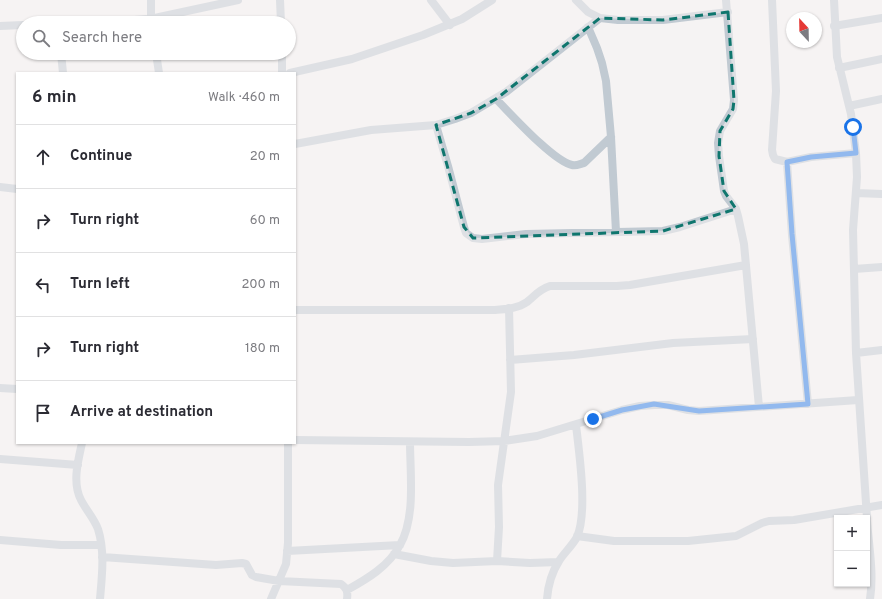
<!DOCTYPE html>
<html lang="en">
<head>
<meta charset="utf-8">
<style>
  :root { --surface:#fff; --page:#f7f7f7; --text:#2b2b33; --muted:#7c7c81; --line:#e1e1e2 }
  body { margin:0; font-family:Overpass,sans-serif; background:var(--page); color:var(--text) }
  .controls { position:absolute; right:12px; bottom:12px; display:grid; overflow:hidden; border-radius:0px; box-shadow:0 1px 3px #0004 }
  .controls button { width:36px; height:36px; display:grid; place-items:center; padding:0; border:0; border-bottom:1px solid var(--line); background:var(--surface); color:var(--text); font:20px sans-serif }
  .compass { position:absolute; left:786px; top:12px; width:36px; height:36px; border-radius:50%; background:var(--surface); box-shadow:0 1px 3px #0004; rotate:338deg }
  .stop { position:absolute; width:12px; height:12px; margin:-9px; border:3px solid #1a73e8; border-radius:50%; background:#fff }
  .stop.end { background:#1a73e8; border-color:#fff; box-shadow:0 1px 4px #0008 }
  .list { margin:0; padding:0; list-style:none }
  h2 { display:flex; justify-content:space-between; align-items:center; height:52px; margin:0; padding:0 16px; font-size:17px }
  h2 small { font-size:13px; font-weight:400; color:var(--muted) }
  .list li { display:grid; grid-template-columns:26px 1fr auto; gap:12px; align-items:center; box-sizing:border-box; height:64px; padding:0 16px; border-top:1px solid var(--line) }
  .list b { display:block; font-size:15px; white-space:nowrap }
  .list em { font-size:13px; font-style:normal; color:var(--muted) }
  .icon { flex:none; width:22px; height:22px; fill:none; stroke:currentColor; stroke-width:2; stroke-linecap:round; stroke-linejoin:round }
  .map { position:relative; flex:none; width:882px; height:599px; overflow:hidden }
  .search { position:absolute; background:var(--surface); box-shadow:0 1px 3px #0004; left:16px; top:16px; width:280px; height:44px; display:flex; align-items:center; gap:10px; box-sizing:border-box; padding:0 14px; border-radius:22px; color:var(--muted); font-size:15px }
  .panel { position:absolute; background:var(--surface); box-shadow:0 1px 3px #0004; left:16px; top:72px; width:280px; height:372px; border-radius:0px }
  .map>svg:first-child { display:block }
  .lines { fill:none; stroke-linecap:round; stroke-linejoin:round }
  .minor { stroke:#c1cad2; stroke-width:8 }
  .route { stroke:#1a73e8; stroke-width:5 }
  .marked { fill:none; stroke:#0f766e; stroke-width:3; stroke-dasharray:8 5; stroke-linejoin:round }
</style>
</head>
<body>
<div class="map">
<svg width="882" height="599" viewBox="0 0 882 599">
  <rect width="100%" height="100%" fill="#f5f3f3"/>
  <g class="lines">
    <!-- minor -->
    <path class="minor" d="M 280,0 L 281,23
      M 431,0 L 450,25
      M 576,0 L 588,12 L 600,18 L 618,20 L 663,20 L 728,12
      M 726,0 L 734,100 L 733,109 L 720,131 L 718,143 L 719,156 L 724,191 L 726,196 L 736,209 L 738,216 L 744,244 L 759,407
      M 772,0 L 776,91 L 772,150 L 773,155 L 775,159 L 787,162 L 811,157 L 856,153
      M 834,0 L 837,57 L 851,114 L 856,153 L 857,177 L 853,230 L 856,353 L 867,518
      M 46,23 L 119,21 L 150,19 L 238,0
      M 151,23 L 151,0
      M 0,26 L 23,25
      M 834,26 L 882,18
      M 588,27 L 597,48 L 602,63 L 606,81 L 611,137 L 616,232
      M 61,53 L 63,73
      M 156,53 L 159,73
      M 282,53 L 282,73
      M 839,68 L 882,59
      M 290,73 L 352,59 L 423,35 L 462,19 L 492,0
      M 496,99 C 511,114 553,161 572,165 C 576,166 580,164 584,163 L 611,137
      M 849,106 L 882,99
      M 436,125 L 448,166 L 464,227 L 466,233 L 473,238 L 482,239 L 526,234 L 663,231 L 680,227 L 736,209
      M 295,144 L 371,130 L 436,125 L 455,119 L 471,113 L 506,92 L 600,18
      M 787,162 L 792,235 L 808,404
      M 0,187 L 17,189
      M 856,193 L 882,194
      M 854,269 L 882,267
      M 295,310 L 493,310 C 505,309 517,309 527,302 C 536,295 538,290 550,286 L 617,286 L 630,285 L 746,265
      M 856,353 L 882,350
      M 510,360 L 574,355 L 673,343 L 753,339
      M 0,388 L 17,389
      M 295,440 L 469,442 L 504,441 L 537,436 L 622,410 L 640,406 L 654,405 L 668,405 L 688,410 L 699,411 L 858,400
      M 82,443 C 78,461 72,483 81,500 C 86,510 94,518 98,529 C 105,551 102,576 100,599
      M 0,459 L 78,465
      M 867,521 C 869,547 874,574 870,599
      M 577,536 L 614,541 L 688,541 L 736,536 L 762,523 L 769,521 L 794,520 L 882,505
      M 0,540 L 61,545 L 101,545
      M 287,551 L 400,545
      M 394,554 L 431,561 L 453,563 L 497,561 L 530,563 L 558,562
      M 102,557 L 216,565 L 242,563 L 246,564 L 252,575 L 256,577 L 279,581 L 341,584 C 347,588 348,592 347,599
      M 497,561 L 499,527 L 498,485 L 511,392 L 509,308
      M 347,590 C 367,579 389,566 400,545 C 416,517 410,473 410,442
      M 271,599 L 286,564 L 288,543 L 288,443
      M 547,599 C 548,586 552,572 559,561 C 564,553 572,546 577,537 C 588,512 579,452 576,425"/>
  </g>
  <g class="lines">
    <!-- route -->
    <path class="route" d="M 593,419 L 622,410 L 654,404 L 699,411 L 808,404 L 792,234 L 787,162 L 811,157 L 856,153 L 853,127"/>
  </g>
  <!-- marked area -->
  <path d="M0 0H882V599H0ZM 728,12 L 734,100 L 733,109 L 720,131 L 719,156 L 724,191 L 736,209 L 663,231 L 473,238 L 464,227 L 436,125 L 471,113 L 496,99 L 600,18 L 663,20 Z" fill="#f5f3f3" fill-opacity=".55" fill-rule="evenodd"/>
  <path class="marked" d="M 728,12 L 734,100 L 733,109 L 720,131 L 719,156 L 724,191 L 736,209 L 663,231 L 473,238 L 464,227 L 436,125 L 471,113 L 496,99 L 600,18 L 663,20 Z"/>
</svg>
<div class="controls">
<button>+</button>
<button>−</button>
</div>
<svg class="compass" viewBox="-18 -18 36 36"><path d="M0-13l5 13h-10z" fill="#e53935"/><path d="M0 13l5-13h-10z" fill="#7c7c81"/></svg>
<div class="stop" style="left:853px;top:127px"></div>
<div class="stop end" style="left:593px;top:419px"></div>
<div class="search"><svg class="icon" aria-label="search" viewBox="0 0 24 24"><circle cx="10" cy="10" r="6"/><path d="M15 15l6 6"/></svg>Search here</div>
<section class="panel">
<h2>6 min<small>Walk · 460 m</small></h2>
<ul class="list">
<li><svg class="icon" aria-label="ahead" viewBox="0 0 24 24"><path d="M12 20V5M6 11l6-6 6 6"/></svg><div><b>Continue</b></div><em>20 m</em></li>
<li><svg class="icon" aria-label="right" viewBox="0 0 24 24"><path d="M7 20v-9h11M14 6l5 5-5 5"/></svg><div><b>Turn right</b></div><em>60 m</em></li>
<li><svg class="icon" aria-label="left" viewBox="0 0 24 24"><path d="M17 20v-9H6M10 6l-5 5 5 5"/></svg><div><b>Turn left</b></div><em>200 m</em></li>
<li><svg class="icon" aria-label="right" viewBox="0 0 24 24"><path d="M7 20v-9h11M14 6l5 5-5 5"/></svg><div><b>Turn right</b></div><em>180 m</em></li>
<li><svg class="icon" aria-label="arrive" viewBox="0 0 24 24"><path d="M6 21V4h12l-3 4 3 4H6"/></svg><div><b>Arrive at destination</b></div></li>
</ul>
</section>
</div>
</body>
</html>
